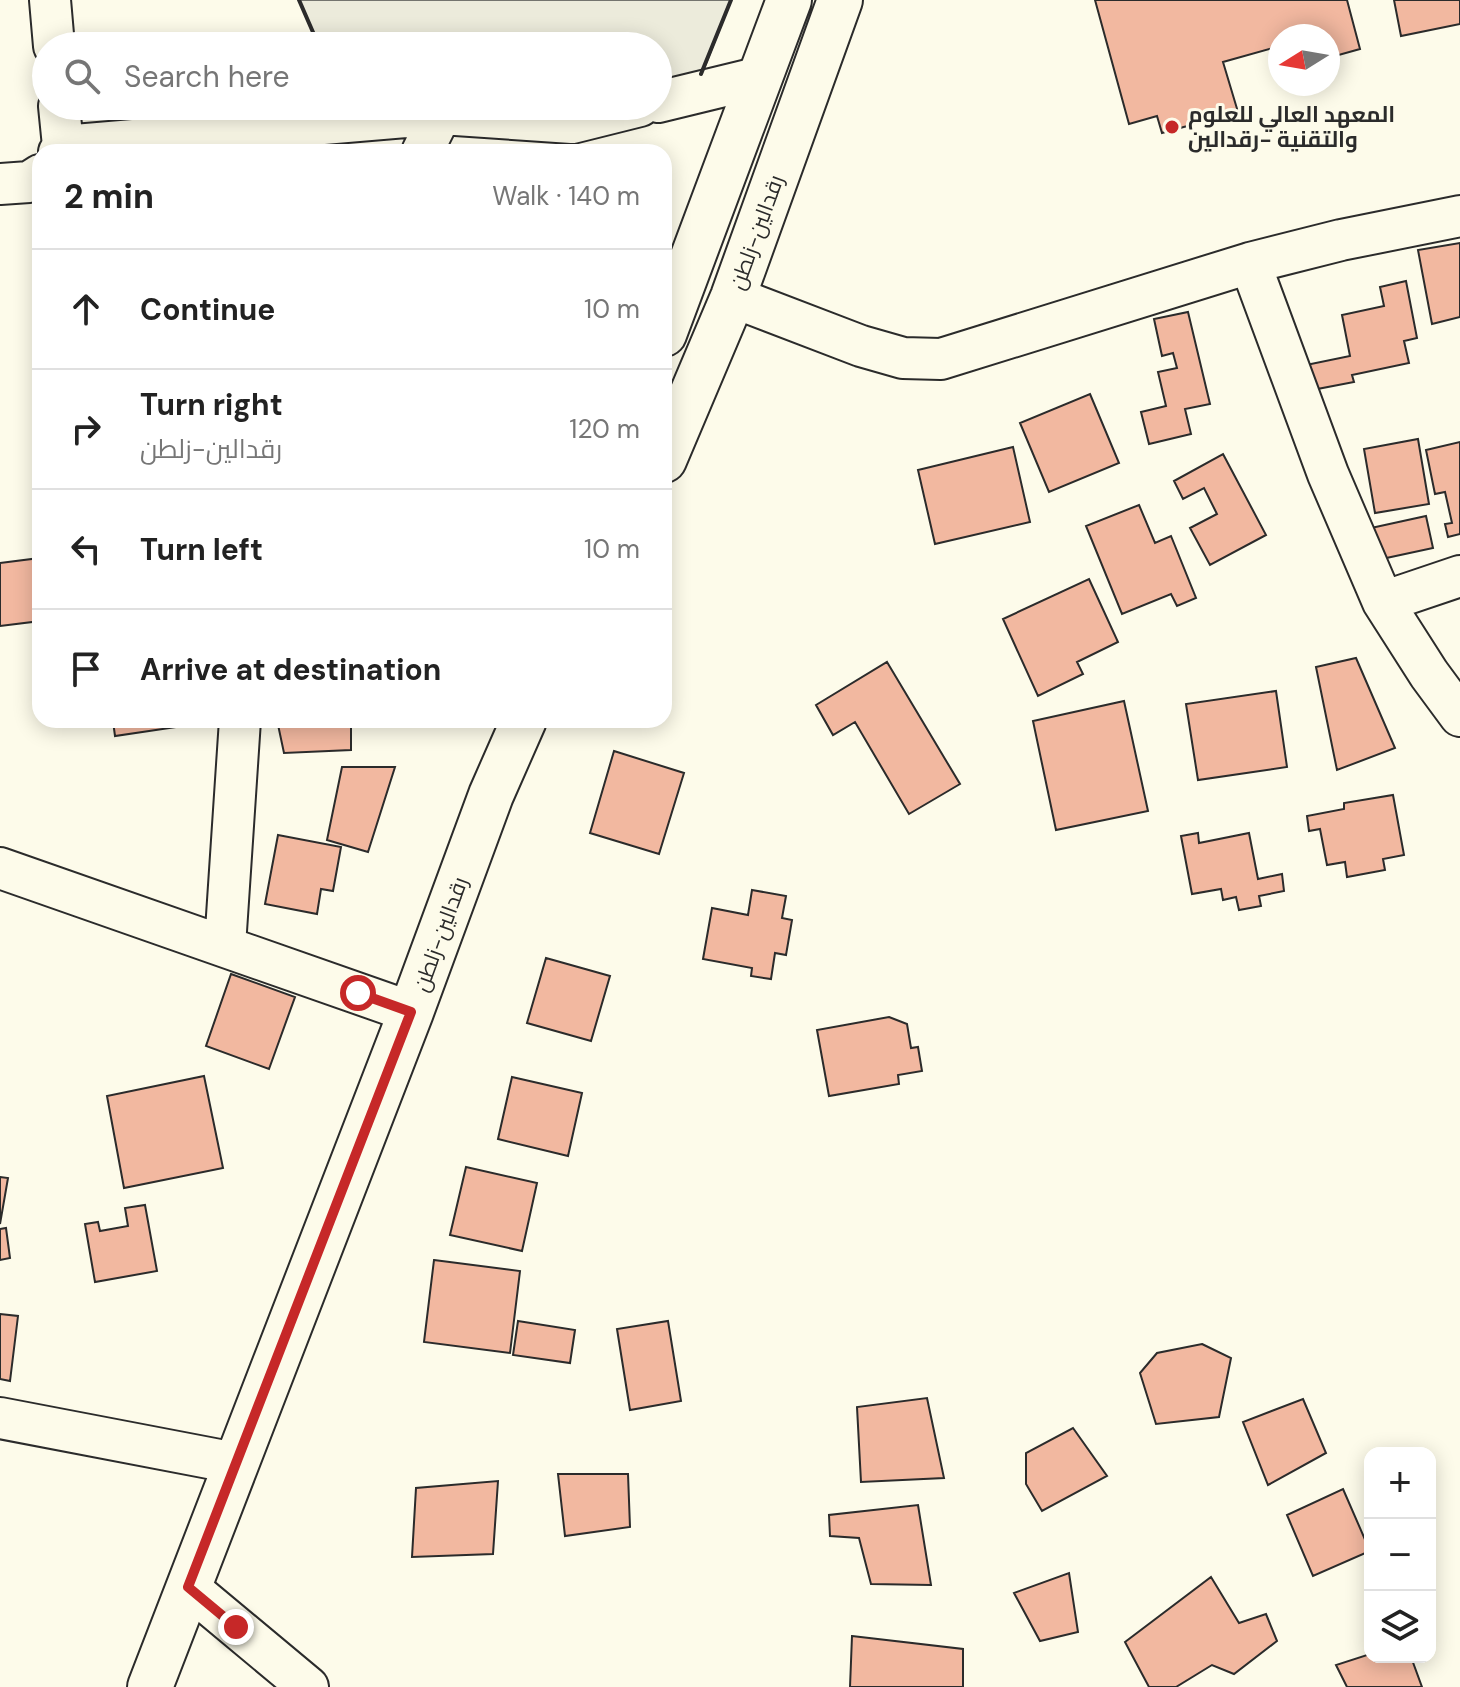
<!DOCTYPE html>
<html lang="en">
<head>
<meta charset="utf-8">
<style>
  :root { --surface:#fff; --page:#f6f6f6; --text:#222; --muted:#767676; --line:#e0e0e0 }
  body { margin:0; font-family:"DM Sans",Cairo,sans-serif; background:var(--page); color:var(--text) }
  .controls { position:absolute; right:24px; bottom:24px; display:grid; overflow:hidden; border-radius:16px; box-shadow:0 4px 20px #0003 }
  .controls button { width:72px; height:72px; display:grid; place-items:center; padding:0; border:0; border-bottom:2px solid var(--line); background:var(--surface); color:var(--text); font:40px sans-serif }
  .compass { position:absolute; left:1268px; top:24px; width:72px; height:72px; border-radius:50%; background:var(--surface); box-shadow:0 4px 20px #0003; rotate:259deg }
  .stop { position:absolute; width:24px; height:24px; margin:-18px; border:6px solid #c62828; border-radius:50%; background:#fff }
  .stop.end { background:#c62828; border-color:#fff; box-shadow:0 2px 8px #0008 }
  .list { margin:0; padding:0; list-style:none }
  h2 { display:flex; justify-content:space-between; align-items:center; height:104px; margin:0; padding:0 32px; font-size:34px }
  h2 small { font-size:26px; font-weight:400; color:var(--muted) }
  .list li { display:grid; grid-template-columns:52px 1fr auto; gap:24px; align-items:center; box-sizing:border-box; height:120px; padding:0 32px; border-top:2px solid var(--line) }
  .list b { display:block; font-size:30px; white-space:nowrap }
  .list p { margin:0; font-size:26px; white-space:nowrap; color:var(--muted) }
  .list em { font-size:26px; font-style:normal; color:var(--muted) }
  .icon { flex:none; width:44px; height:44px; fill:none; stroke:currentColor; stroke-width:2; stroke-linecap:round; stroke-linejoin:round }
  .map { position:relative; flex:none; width:1460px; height:1687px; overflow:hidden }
  .search { position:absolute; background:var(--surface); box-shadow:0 4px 20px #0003; left:32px; top:32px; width:640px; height:88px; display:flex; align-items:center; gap:20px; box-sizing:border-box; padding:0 28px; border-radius:44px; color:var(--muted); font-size:30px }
  .panel { position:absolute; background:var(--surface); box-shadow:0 4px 20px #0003; left:32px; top:144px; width:640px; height:584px; border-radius:24px }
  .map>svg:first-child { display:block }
  .green { fill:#ecebdb; stroke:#74746e; stroke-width:2 }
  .building { fill:#f2b8a0; stroke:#2b2b2b; stroke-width:2 }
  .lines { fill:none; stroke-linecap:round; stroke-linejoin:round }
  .minor-casing { stroke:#2b2b2b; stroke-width:44 }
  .major-casing { stroke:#2b2b2b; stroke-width:48 }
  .minor { stroke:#fdfbea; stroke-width:40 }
  .major { stroke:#fdfbea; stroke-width:44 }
  .wall { stroke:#2b2b2b; stroke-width:4 }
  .route { stroke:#c62828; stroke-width:10 }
  .poi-dot { fill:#c62828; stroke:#fdfbea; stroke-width:3 }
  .labels { text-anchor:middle; stroke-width:6; stroke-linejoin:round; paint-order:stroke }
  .poi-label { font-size:22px; font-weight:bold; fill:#2b2b2b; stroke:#fdfbea; text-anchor:start }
  .street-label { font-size:22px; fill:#2b2b2b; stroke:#fdfbea }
</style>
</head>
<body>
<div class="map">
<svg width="1460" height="1687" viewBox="0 0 1460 1687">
  <rect width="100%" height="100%" fill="#fdfbea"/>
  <!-- green -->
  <path class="green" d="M 299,0 L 731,0 L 700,79 L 658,82 L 658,46 L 319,46 Z"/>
  <!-- building -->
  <path class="building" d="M 1095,0 L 1347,0 L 1360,49 L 1328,58 L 1328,36 L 1280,36 L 1280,46 L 1223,62 L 1238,112 L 1162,133 L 1157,116 L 1129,124 Z
    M 1394,0 L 1460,0 L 1460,24 L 1401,36 Z
    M 1460,243 L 1460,317 L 1432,324 L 1418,250 Z
    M 1406,281 L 1417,338 L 1404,341 L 1409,363 L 1352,375 L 1354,382 L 1312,390 L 1306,365 L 1350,356 L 1342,315 L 1384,306 L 1380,287 Z
    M 1188,312 L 1210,404 L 1185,409 L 1191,434 L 1149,444 L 1141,412 L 1166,406 L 1158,372 L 1177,368 L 1173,353 L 1162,356 L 1154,319 Z
    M 1090,394 L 1119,463 L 1049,492 L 1020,423 Z
    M 1418,439 L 1429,504 L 1375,513 L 1364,449 Z
    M 1460,442 L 1460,534 L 1448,537 L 1445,524 L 1452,523 L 1445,492 L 1435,494 L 1426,450 Z
    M 1013,447 L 1030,522 L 935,544 L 918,470 Z
    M 1223,454 L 1266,535 L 1210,565 L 1190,528 L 1217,514 L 1204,488 L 1183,499 L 1174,481 Z
    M 1139,505 L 1155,543 L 1171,536 L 1196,598 L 1177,606 L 1171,594 L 1122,614 L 1086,526 Z
    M 1426,516 L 1433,548 L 1377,560 L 1371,528 Z
    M 40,558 L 40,621 L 0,626 L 0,563 Z
    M 1089,579 L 1118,642 L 1077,662 L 1083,674 L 1038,696 L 1003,619 Z
    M 1356,658 L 1395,748 L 1337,770 L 1316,667 Z
    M 887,662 L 960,784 L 909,814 L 855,722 L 833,735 L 816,705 Z
    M 1276,691 L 1287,767 L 1198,780 L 1186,704 Z
    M 1124,701 L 1148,811 L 1056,830 L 1033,721 Z
    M 92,720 L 189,720 L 190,725 L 115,736 L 113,721 L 92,724 Z
    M 277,720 L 351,720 L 351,750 L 284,753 Z
    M 614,751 L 684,773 L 659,854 L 590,833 Z
    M 342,767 L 395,767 L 368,852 L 327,840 Z
    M 1393,795 L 1404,855 L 1383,859 L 1385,870 L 1347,877 L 1345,862 L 1327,865 L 1320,829 L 1309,831 L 1307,816 L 1344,809 L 1344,803 Z
    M 1198,833 L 1199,843 L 1249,833 L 1258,879 L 1282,874 L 1284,891 L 1259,896 L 1261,906 L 1239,910 L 1236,897 L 1223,900 L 1221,889 L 1192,894 L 1181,836 Z
    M 278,835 L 341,847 L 333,891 L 321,889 L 317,914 L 265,904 Z
    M 752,890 L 786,896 L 782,918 L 792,920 L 786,955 L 775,953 L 771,979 L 751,976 L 752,968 L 703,959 L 712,908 L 748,915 Z
    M 546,958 L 610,976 L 591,1041 L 527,1023 Z
    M 231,974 L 295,997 L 269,1069 L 206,1046 Z
    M 889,1017 L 907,1024 L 911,1048 L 918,1047 L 922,1071 L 898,1075 L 899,1084 L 829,1096 L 817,1030 Z
    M 204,1076 L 223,1168 L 124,1188 L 107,1096 Z
    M 512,1077 L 582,1093 L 568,1156 L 498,1139 Z
    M 466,1167 L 537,1183 L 522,1251 L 450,1235 Z
    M 0,1177 L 8,1178 L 0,1224 Z
    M 145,1205 L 157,1271 L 95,1282 L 85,1224 L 98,1222 L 100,1231 L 128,1226 L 125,1208 Z
    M 6,1228 L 10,1258 L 0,1260 L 0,1229 Z
    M 434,1260 L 520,1271 L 510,1353 L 424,1342 Z
    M 0,1314 L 18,1316 L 10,1381 L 0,1379 Z
    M 518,1321 L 575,1330 L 570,1363 L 513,1355 Z
    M 668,1321 L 681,1401 L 630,1410 L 617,1329 Z
    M 1202,1344 L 1231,1358 L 1219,1417 L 1156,1424 L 1140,1373 L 1157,1353 Z
    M 927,1398 L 944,1478 L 861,1482 L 857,1407 Z
    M 1303,1399 L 1326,1453 L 1268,1485 L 1243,1422 Z
    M 1073,1428 L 1107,1476 L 1042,1511 L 1026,1484 L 1026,1453 Z
    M 558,1474 L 628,1474 L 630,1527 L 565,1536 Z
    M 498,1481 L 493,1554 L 412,1557 L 416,1488 Z
    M 1343,1489 L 1370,1551 L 1313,1576 L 1287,1515 Z
    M 918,1505 L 931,1585 L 871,1584 L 859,1538 L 830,1536 L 829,1515 Z
    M 1069,1573 L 1078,1632 L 1040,1641 L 1014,1593 Z
    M 1211,1577 L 1239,1623 L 1266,1614 L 1277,1641 L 1234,1674 L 1212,1665 L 1176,1687 L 1149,1687 L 1125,1642 Z
    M 852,1636 L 963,1649 L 963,1687 L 850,1687 Z
    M 1370,1654 L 1370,1657 L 1411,1657 L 1422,1687 L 1347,1687 L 1336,1665 Z"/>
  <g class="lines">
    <!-- minor casing -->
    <g class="minor-casing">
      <path id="minor" d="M 50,0 L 54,46
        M 658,102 L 761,77
        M 59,106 L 63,146 L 59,152
        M 63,146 L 441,114 L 572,123 L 640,106
        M 422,152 L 441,114
        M 0,184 L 29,182 L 40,175
        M 1250,263 L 1328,474 L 1383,602 L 1429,674 L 1460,716
        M 733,297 L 861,346 L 903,358 L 941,359 L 1250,263 L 1341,240 L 1460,216
        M 1383,602 L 1460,576
        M 0,868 L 411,1012
        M 225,946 L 240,720
        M 0,1418 L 235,1463
        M 188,1587 L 308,1687"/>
    </g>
    <!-- major casing -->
    <g class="major-casing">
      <path id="major" d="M 664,334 L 789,0
        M 664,460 L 733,297 L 840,0
        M 150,1687 L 411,1012 L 491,795 L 524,720"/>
    </g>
    <!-- minor -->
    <use href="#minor" class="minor"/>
    <!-- major -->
    <use href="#major" class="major"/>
    <!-- wall -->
    <path class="wall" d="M 299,0 L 319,46
      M 701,74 L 731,0"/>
  </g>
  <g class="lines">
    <!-- route -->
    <path class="route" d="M 236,1627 L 188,1587 L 411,1012 L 358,993"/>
  </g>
  <!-- markers -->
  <circle class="poi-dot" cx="1172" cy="127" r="8"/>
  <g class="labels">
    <!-- poi labels -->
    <g class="poi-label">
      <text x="1188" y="122">المعهد العالي للعلوم<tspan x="1188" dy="25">والتقنية -رقدالين</tspan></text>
    </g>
    <!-- street labels -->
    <g class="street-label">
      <text transform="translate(756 232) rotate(-70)" y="8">رقدالين-زلطن</text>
      <text transform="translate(440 934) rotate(-70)" y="8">رقدالين-زلطن</text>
    </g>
  </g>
</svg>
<div class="controls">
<button>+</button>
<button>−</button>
<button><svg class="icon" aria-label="layers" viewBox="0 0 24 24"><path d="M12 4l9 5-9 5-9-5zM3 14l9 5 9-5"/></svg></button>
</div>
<svg class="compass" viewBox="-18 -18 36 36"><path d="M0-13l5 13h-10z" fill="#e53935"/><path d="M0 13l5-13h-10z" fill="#767676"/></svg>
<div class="stop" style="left:358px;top:993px"></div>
<div class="stop end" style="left:236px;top:1627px"></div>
<div class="search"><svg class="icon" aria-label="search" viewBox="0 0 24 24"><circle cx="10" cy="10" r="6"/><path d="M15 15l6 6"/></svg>Search here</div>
<section class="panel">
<h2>2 min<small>Walk · 140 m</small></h2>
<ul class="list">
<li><svg class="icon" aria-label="ahead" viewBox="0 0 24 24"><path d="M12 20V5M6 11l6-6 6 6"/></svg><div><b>Continue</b></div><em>10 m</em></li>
<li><svg class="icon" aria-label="right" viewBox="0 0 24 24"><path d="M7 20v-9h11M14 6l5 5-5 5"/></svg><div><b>Turn right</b><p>رقدالين-زلطن</p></div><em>120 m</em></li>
<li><svg class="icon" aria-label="left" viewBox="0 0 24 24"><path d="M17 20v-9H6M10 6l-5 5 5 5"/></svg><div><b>Turn left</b></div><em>10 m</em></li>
<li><svg class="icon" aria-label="arrive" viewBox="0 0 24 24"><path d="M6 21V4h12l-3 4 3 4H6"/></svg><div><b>Arrive at destination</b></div></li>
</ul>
</section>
</div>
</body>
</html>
